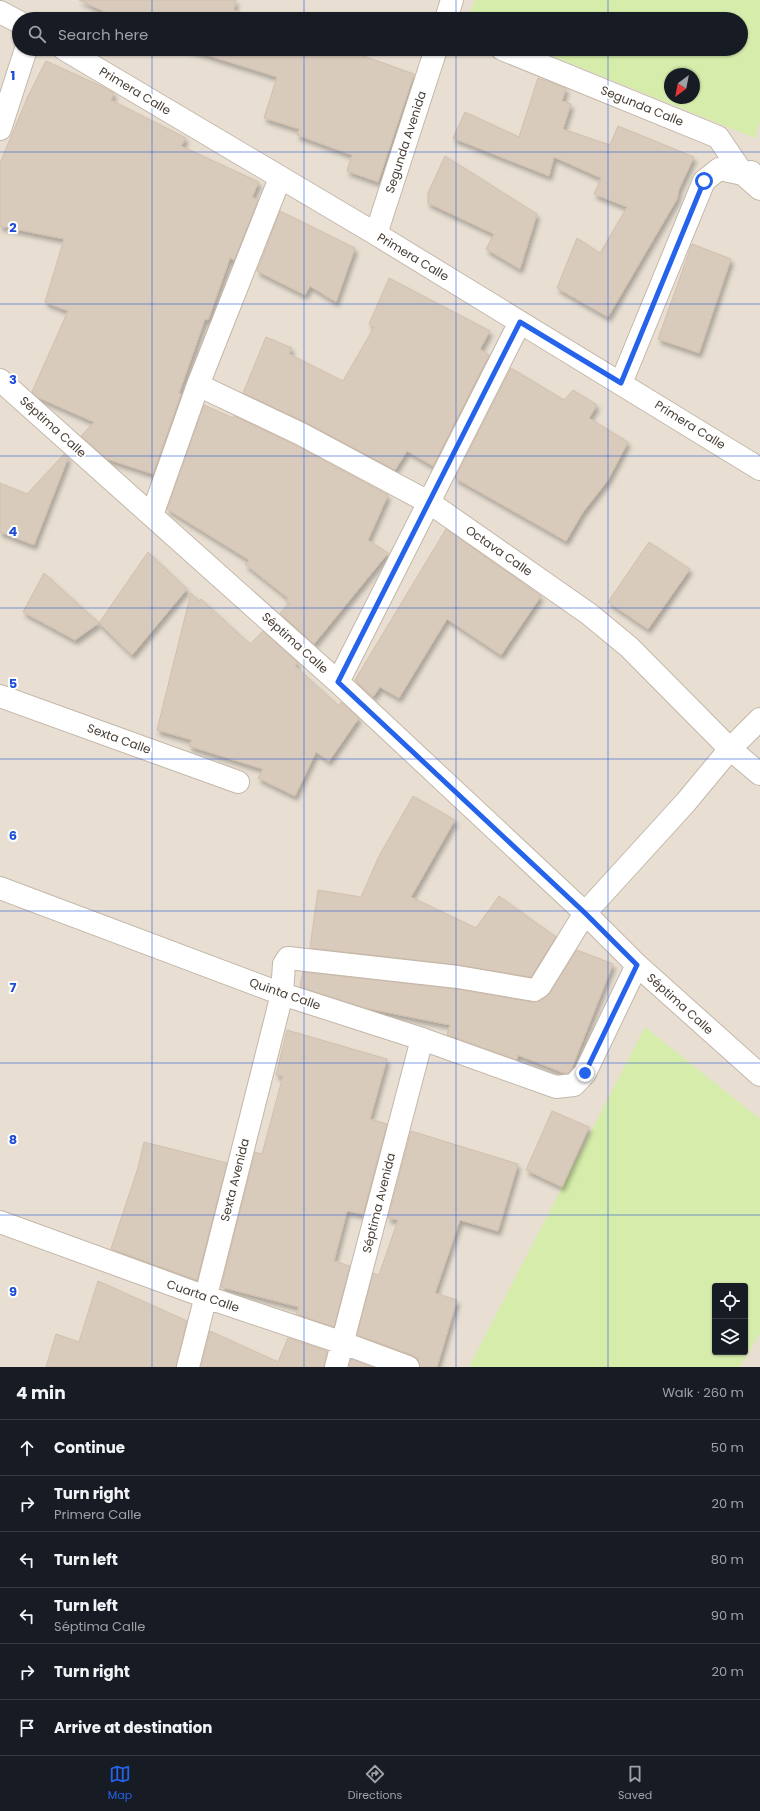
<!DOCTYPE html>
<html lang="en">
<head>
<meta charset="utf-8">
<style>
  :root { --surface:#171b24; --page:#20242c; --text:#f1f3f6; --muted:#9ea1a6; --line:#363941; --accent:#2563eb }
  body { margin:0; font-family:Poppins,sans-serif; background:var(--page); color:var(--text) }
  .controls { position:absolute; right:12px; bottom:12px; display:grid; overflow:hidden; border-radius:4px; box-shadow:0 1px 3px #0004 }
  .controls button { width:36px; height:36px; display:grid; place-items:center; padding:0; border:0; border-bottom:1px solid var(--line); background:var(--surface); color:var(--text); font:20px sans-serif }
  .compass { position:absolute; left:664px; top:68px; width:36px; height:36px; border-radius:50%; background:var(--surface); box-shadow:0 1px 3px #0004; rotate:212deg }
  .stop { position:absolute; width:12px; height:12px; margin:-9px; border:3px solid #2563eb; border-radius:50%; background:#fff }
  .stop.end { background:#2563eb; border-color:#fff; box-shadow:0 1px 4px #0008 }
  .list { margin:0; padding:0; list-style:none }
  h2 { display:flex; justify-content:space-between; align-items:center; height:52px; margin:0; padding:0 16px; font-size:17px }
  h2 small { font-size:13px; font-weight:400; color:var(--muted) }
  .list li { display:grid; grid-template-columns:26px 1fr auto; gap:12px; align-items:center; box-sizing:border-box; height:56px; padding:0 16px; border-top:1px solid var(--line) }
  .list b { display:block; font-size:15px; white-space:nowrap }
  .list p { margin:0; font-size:13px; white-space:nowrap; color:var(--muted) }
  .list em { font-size:13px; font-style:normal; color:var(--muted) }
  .icon { flex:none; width:22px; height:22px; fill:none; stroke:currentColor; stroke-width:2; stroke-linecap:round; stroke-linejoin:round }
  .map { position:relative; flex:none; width:760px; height:1367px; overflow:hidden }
  .search { position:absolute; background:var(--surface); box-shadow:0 1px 3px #0004; left:12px; right:12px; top:12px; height:44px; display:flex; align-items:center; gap:10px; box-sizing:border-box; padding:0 14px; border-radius:22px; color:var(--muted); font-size:15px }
  .sheet { height:388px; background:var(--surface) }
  nav { display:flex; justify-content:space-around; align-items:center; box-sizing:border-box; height:56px; border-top:1px solid var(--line); background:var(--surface); font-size:11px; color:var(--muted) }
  nav a { display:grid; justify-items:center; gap:2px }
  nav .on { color:var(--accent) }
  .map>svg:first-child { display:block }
  .residential { fill:#e8dfd2; fill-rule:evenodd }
  .green { fill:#d5ecaa; fill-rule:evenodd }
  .building { fill:#d9cbbc; stroke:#d2bfac; filter:url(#shadow) }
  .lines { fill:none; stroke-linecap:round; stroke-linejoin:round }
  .minor-casing { stroke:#c3b7a9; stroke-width:24 }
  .minor { stroke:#fff; stroke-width:22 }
  .route { stroke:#2563eb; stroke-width:5 }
  .grid { fill:none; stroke:#1d4ed8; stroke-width:1; stroke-opacity:0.55 }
  .labels { text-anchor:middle; stroke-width:4; stroke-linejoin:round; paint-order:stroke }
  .street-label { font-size:12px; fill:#473d34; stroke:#fff }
  .grid-label { font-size:13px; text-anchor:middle; font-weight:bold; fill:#1d4ed8; stroke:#fff; stroke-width:4; stroke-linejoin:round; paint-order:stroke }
</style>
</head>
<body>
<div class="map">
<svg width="760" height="1367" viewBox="0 0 760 1367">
  <defs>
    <filter id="shadow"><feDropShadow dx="2.5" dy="4.5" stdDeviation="2" flood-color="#0004"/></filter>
  </defs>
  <rect width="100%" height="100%" fill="#f4ede5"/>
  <!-- residential -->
  <path class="residential" d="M 0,0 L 760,0 L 760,1367 L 0,1367 ZM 19,19 L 741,19 L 741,49 L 19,49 ZM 670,74 L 694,74 L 694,98 L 670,98 ZM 715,1286 L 745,1286 L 745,1352 L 715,1352 Z"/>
  <!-- green -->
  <path class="green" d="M 475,0 L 760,0 L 760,121 L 755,138 L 535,49 L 741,49 L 741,19 L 467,19 ZM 670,74 L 694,74 L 694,98 L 670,98 Z
    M 645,1027 L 760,1119 L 760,1333 L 740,1367 L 469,1367 ZM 715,1286 L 745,1286 L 745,1352 L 715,1352 Z"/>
  <!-- building -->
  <path class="building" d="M 79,0 L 236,0 L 234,10 L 259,19 L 121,19 Z
    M 188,49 L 344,49 L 414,74 L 378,182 L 347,171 L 352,155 L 297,135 L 299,129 L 264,118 L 277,77 Z
    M 46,61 L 103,87 L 114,93 L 111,100 L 186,138 L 181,146 L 259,182 L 252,197 L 258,200 L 234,260 L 230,258 L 208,320 L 205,319 L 179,393 L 181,394 L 153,474 L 107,459 L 81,436 L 94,422 L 37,397 L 32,392 L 68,311 L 45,302 L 64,239 L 0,226 L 0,163 L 28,96 Z
    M 538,78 L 566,88 L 562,101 L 571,104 L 563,129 L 610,145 L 618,126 L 694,157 L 679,189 L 677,199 L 608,317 L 557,288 L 577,238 L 600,253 L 627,207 L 594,194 L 601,178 L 554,157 L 549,176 L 453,138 L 465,112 L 519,137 Z
    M 445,156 L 537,214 L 520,269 L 486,249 L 494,234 L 428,203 L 428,193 Z
    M 280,211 L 355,248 L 336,302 L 310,286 L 305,295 L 257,271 Z
    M 692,244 L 731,259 L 699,353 L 658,339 Z
    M 389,278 L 490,331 L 480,349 L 489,355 L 433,466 L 407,451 L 395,470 L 307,423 L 243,393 L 266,337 L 292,348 L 289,354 L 343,381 L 374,327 L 369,324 Z
    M 511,368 L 564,400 L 573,390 L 597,405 L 589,418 L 628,442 L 608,480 L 583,512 L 566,541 L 455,478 Z
    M 204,405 L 233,418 L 234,416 L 295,445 L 388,495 L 368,540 L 388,553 L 314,644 L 280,613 L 289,603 L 286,601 L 288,598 L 245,564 L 249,560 L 167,509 Z
    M 64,454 L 68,458 L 34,545 L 0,532 L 0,483 L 27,494 Z
    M 446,529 L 541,596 L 501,655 L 447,619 L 399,698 L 380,687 L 373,697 L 355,680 Z
    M 649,542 L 690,569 L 648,629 L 608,602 Z
    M 148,552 L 187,589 L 132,655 L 99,623 Z
    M 44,573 L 99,623 L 75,640 L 23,612 Z
    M 191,593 L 199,601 L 201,599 L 250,644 L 263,631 L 298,663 L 295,666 L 339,706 L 341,702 L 359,718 L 329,761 L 316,752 L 295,796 L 258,778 L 263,769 L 189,746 L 192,740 L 157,730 Z
    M 413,796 L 455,820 L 411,897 L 476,928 L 499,896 L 556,937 L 531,977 L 459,965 L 310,948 L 318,890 L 361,897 L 379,856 Z
    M 577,950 L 613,964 L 571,1070 L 568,1073 L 564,1073 L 518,1055 L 517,1060 L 447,1035 L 450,1025 L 365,1008 L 300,987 L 303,972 L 456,989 L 532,1002 L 541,1000 L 550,993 Z
    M 287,1030 L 387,1059 L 370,1119 L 387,1124 L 363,1214 L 347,1211 L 334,1261 L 350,1266 L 334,1327 L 296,1314 L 299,1307 L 221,1287 L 255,1152 L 262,1154 L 283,1076 L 276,1075 Z
    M 552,1111 L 589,1127 L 562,1187 L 526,1170 Z
    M 411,1131 L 518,1164 L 498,1231 L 460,1220 L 435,1293 L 457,1300 L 437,1367 L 420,1367 L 418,1359 L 412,1355 L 357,1335 L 373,1273 L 379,1275 L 398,1220 L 388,1218 Z
    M 144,1142 L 227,1163 L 197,1280 L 111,1249 L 138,1168 Z
    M 98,1281 L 187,1321 L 176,1367 L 46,1367 L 56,1334 L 79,1342 Z
    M 210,1331 L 278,1362 L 288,1338 L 327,1351 L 324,1367 L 201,1367 Z
    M 351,1359 L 372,1367 L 349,1367 Z"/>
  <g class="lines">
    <!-- minor casing -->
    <g class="minor-casing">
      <path id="minor" d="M 0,12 L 19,22
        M 446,19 L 452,0
        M 64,49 L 376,234 L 760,469
        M 502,49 L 718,137 L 743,174 L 760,189
        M 0,129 L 26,49
        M 376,234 L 436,49
        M 0,380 L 338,682 L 585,913 L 637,965 L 760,1075
        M 621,383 L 704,181 L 719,169 L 743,174 L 751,172
        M 198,385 L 301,434 L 430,503 L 589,614 L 629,647 L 730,749 L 760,774
        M 152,515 L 198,385 L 280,178
        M 338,682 L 520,322
        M 0,696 L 238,782
        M 0,888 L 282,994 L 422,1039 L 556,1087 L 574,1085 L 585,1073 L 637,965
        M 0,1222 L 206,1297 L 343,1343 L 408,1367
        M 188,1367 L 282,994 L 284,964 L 288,958 L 458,977 L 534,990 L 540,986 L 585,913 L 686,802 L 730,749 L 760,719
        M 336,1367 L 422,1039"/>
    </g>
    <!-- minor -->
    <use href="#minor" class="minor"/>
  </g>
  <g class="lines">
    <!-- route -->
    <path class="route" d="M 585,1073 L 637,965 L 585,913 L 338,682 L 520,322 L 621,383 L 704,181"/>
  </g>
  <!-- grid -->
  <path class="grid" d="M 152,0 L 152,19M 304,0 L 304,19M 456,0 L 456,19M 608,0 L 608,19M 152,49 L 152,1367M 304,49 L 304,1367M 456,49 L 456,1367M 608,49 L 608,1367M 0,152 L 760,152M 0,304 L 760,304M 0,456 L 760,456M 0,608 L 760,608M 0,759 L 760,759M 0,911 L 760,911M 0,1063 L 760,1063M 0,1215 L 760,1215"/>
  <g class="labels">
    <!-- street labels -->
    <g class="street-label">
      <text transform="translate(135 91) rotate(31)" y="4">Primera Calle</text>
      <text transform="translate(642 106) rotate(22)" y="4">Segunda Calle</text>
      <text transform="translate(406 142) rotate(-72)" y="4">Segunda Avenida</text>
      <text transform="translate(413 257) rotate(31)" y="4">Primera Calle</text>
      <text transform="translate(690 425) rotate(32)" y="4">Primera Calle</text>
      <text transform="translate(53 427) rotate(42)" y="4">Séptima Calle</text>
      <text transform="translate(499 551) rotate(35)" y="4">Octava Calle</text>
      <text transform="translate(295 643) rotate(42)" y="4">Séptima Calle</text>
      <text transform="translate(119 739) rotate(20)" y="4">Sexta Calle</text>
      <text transform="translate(285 994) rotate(19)" y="4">Quinta Calle</text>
      <text transform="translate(680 1004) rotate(42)" y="4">Séptima Calle</text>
      <text transform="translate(235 1180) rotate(-76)" y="4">Sexta Avenida</text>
      <text transform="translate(379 1203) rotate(-76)" y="4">Séptima Avenida</text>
      <text transform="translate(203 1296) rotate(19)" y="4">Cuarta Calle</text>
    </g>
  </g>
  <g class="grid-label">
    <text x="13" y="80">1</text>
    <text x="13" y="232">2</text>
    <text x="13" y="384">3</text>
    <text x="13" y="536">4</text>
    <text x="13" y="688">5</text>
    <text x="13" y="840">6</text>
    <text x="13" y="992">7</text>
    <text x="13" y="1144">8</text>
    <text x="13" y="1296">9</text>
  </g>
</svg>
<div class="controls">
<button><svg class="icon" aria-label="locate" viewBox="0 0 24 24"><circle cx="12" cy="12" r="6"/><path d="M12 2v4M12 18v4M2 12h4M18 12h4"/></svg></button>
<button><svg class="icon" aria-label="layers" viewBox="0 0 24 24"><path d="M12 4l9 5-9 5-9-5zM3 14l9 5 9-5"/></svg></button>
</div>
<svg class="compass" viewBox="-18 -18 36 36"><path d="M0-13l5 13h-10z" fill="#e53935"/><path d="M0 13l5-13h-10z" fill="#9ea1a6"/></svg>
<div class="stop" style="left:704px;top:181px"></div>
<div class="stop end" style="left:585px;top:1073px"></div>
<div class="search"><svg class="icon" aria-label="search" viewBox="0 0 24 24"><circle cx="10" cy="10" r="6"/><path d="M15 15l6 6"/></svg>Search here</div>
</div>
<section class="sheet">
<h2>4 min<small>Walk · 260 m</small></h2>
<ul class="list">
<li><svg class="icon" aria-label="ahead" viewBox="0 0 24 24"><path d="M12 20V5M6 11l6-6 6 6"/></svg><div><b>Continue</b></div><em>50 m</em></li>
<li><svg class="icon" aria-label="right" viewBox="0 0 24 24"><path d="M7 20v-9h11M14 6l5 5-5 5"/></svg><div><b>Turn right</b><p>Primera Calle</p></div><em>20 m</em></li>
<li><svg class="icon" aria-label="left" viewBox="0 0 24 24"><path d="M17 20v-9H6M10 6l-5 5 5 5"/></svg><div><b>Turn left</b></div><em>80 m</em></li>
<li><svg class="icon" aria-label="left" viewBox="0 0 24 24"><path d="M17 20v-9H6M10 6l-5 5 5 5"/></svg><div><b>Turn left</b><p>Séptima Calle</p></div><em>90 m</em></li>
<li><svg class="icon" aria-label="right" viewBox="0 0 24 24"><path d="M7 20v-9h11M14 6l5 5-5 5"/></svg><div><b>Turn right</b></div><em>20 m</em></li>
<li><svg class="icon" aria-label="arrive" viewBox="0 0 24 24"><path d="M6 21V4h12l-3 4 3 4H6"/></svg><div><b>Arrive at destination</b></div></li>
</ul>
</section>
<nav>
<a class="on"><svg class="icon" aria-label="map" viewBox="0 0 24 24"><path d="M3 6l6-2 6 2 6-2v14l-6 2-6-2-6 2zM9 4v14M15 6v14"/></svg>Map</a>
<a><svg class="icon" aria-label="directions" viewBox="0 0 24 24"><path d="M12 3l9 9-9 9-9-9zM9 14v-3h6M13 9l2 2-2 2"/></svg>Directions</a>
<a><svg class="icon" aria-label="saved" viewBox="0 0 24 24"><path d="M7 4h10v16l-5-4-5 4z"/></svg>Saved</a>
</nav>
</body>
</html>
